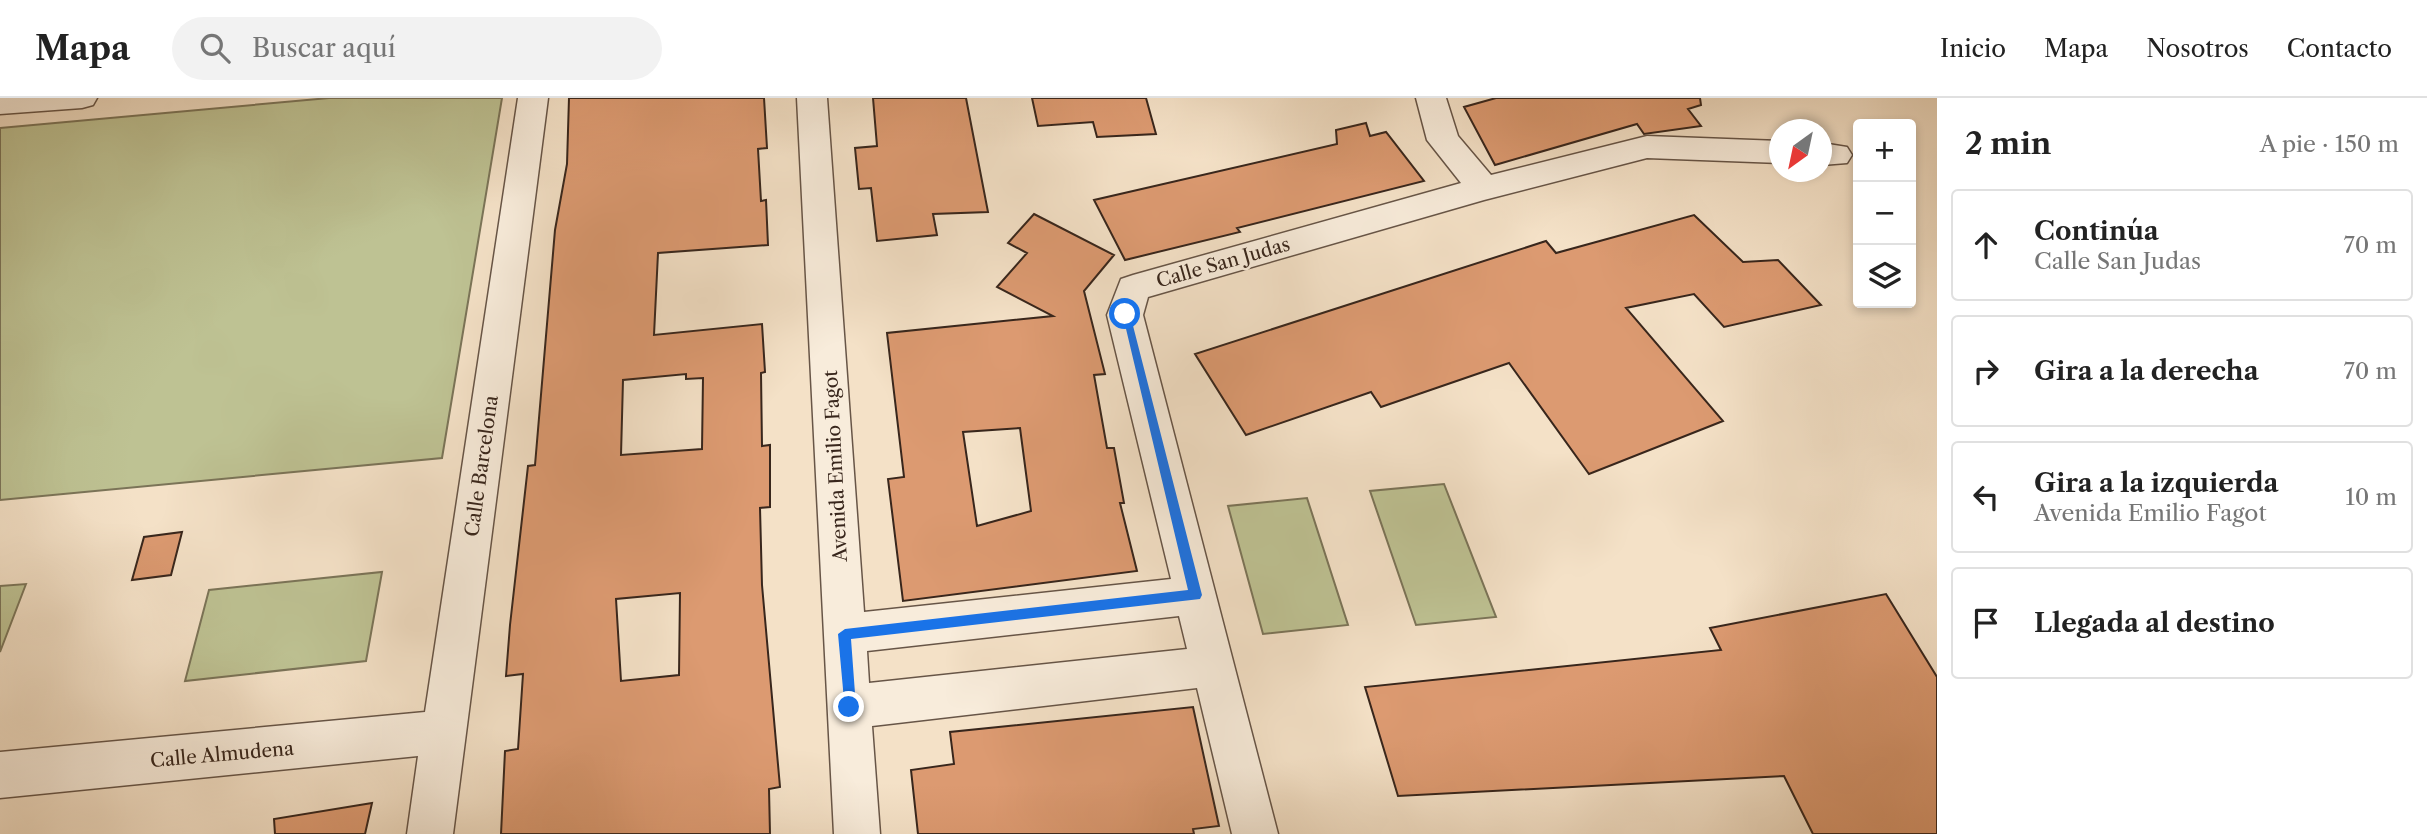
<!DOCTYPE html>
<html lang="es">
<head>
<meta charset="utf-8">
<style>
  :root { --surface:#fff; --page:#f2f2f2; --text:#222; --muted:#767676; --line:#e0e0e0 }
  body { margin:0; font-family:"Libre Caslon Text",serif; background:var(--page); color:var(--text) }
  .controls { position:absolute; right:21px; top:21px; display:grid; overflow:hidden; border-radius:7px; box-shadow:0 4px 10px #0003 }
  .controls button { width:63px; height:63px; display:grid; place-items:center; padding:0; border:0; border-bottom:2px solid var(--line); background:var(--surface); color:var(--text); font:35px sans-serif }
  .compass { position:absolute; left:1769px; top:21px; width:63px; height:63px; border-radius:50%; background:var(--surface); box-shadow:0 4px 10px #0003; rotate:213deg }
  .stop { position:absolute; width:21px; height:21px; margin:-16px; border:5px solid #1a73e8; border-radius:50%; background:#fff }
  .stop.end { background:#1a73e8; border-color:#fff; box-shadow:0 2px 7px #0008 }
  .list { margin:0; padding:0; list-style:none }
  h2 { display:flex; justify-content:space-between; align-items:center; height:91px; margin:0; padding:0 28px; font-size:30px }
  h2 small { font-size:23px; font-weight:400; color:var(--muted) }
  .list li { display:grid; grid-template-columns:46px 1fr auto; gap:21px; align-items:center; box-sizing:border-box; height:112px; margin:0 14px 14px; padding:0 14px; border:2px solid var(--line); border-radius:7px }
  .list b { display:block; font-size:26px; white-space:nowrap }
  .list p { margin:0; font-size:23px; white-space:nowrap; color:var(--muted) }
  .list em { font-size:23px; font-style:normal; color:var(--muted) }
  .icon { flex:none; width:38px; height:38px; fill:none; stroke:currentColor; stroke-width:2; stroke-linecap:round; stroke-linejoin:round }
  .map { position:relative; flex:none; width:1937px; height:736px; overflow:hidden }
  header { display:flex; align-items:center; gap:42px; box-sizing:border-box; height:98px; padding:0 35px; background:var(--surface); border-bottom:2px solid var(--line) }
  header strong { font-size:33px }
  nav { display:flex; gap:38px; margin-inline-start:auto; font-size:24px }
  .search { width:490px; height:63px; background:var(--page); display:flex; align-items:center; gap:18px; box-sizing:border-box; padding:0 24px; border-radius:38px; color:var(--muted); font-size:26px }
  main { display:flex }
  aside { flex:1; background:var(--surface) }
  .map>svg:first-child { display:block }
  .green { fill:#bec293; stroke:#7b7458; stroke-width:2 }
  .building { fill:#dc9a71; stroke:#38261c; stroke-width:2; fill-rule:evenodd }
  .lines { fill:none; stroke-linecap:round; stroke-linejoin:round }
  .minor-casing { stroke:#675547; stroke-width:3 }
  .minor { fill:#f8ecdb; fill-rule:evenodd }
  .route { fill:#1a73e8 }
  .labels { text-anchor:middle; stroke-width:5; stroke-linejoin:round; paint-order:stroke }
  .street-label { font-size:19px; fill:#38261c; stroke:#f8ecdb }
</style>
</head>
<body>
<header>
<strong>Mapa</strong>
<div class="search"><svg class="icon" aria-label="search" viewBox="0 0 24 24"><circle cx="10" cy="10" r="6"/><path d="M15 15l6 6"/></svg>Buscar aquí</div>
<nav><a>Inicio</a><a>Mapa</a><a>Nosotros</a><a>Contacto</a></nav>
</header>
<main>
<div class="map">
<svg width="1937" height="736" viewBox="0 0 1937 736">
  <rect width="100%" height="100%" fill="#f4e1c7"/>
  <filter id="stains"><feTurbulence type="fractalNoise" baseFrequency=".00286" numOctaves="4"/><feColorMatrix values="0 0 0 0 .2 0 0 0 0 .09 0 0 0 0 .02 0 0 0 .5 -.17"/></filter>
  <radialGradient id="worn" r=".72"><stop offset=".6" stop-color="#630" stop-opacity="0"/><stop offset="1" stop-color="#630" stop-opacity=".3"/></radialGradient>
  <!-- green -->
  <path class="green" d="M 329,0 L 502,0 L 442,360 L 0,402 L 0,30 Z
    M 1444,386 L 1496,519 L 1416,527 L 1370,393 Z
    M 1307,400 L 1348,527 L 1263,536 L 1228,408 Z
    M 382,474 L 366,563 L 185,583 L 209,492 Z
    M 26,486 L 0,554 L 0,488 Z"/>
  <!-- building -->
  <path class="building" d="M 569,0 L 764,0 L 767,50 L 758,51 L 761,103 L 766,102 L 768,147 L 658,155 L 654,237 L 762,226 L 765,274 L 761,275 L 762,348 L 770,347 L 770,409 L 760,410 L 762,487 L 780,689 L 769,691 L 770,736 L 501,736 L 505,653 L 518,651 L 523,576 L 506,578 L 510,527 L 528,368 L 535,367 L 555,132 L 567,66 ZM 686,276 L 686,281 L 703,280 L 702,351 L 621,357 L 623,282 ZM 680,495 L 679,577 L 621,583 L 616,501 Z
    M 873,0 L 966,0 L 988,114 L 933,116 L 937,137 L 877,143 L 871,90 L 859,91 L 855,50 L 877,48 Z
    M 1032,0 L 1146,0 L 1156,36 L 1097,39 L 1093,24 L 1038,28 Z
    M 1496,0 L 1700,0 L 1701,7 L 1688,11 L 1701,28 L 1644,36 L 1637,26 L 1495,67 L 1464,9 Z
    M 1366,25 L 1370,38 L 1386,34 L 1424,83 L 1237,130 L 1240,134 L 1125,162 L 1094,102 L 1337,46 L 1336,32 Z
    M 1034,116 L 1114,157 L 1084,193 L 1105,276 L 1094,277 L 1107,350 L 1114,350 L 1124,405 L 1120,405 L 1137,473 L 903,503 L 888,381 L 904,379 L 887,235 L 1053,218 L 997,189 L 1027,155 L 1008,145 ZM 1020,330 L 1031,413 L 977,428 L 963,334 Z
    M 1694,117 L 1743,164 L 1778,162 L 1821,207 L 1724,229 L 1694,196 L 1626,210 L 1723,323 L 1589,376 L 1509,265 L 1381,309 L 1371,294 L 1246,337 L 1195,256 L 1546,143 L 1556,155 Z
    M 182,434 L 171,477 L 132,482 L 144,439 Z
    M 1886,496 L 1937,579 L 1937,736 L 1813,736 L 1784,678 L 1398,698 L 1365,589 L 1721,552 L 1710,530 Z
    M 1193,609 L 1219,728 L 1193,731 L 1194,736 L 918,736 L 911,672 L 954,666 L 950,634 Z
    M 372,705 L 365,736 L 275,736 L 274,721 Z"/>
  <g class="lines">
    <!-- minor casing -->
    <g class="minor-casing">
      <path id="minor" d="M 0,0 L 97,0 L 93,7 L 82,10 L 0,16 Z
        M 518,0 L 548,0 L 453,736 L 407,736 L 418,658 L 0,700 L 0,654 L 425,614 Z
        M 797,0 L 827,0 L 864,514 L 1171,481 L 1107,217 L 1121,181 L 1133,177 L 1461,85 L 1427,42 L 1416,0 L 1446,0 L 1458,38 L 1491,77 L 1647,38 L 1780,43 L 1780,65 L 1647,60 L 1484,102 L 1148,199 L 1143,217 L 1278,736 L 1232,736 L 1197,590 L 872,628 L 880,736 L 834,736 ZM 1179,518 L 1187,551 L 869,585 L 867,553 Z
        M 1822,45 L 1847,49 L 1852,57 L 1847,65 L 1822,67 Z"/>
    </g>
    <!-- minor -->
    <use href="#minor" class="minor"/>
  </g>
  <!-- route -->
  <path class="route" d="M 1122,214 L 1130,216 L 1202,497 L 1200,501 L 851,541 L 856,609 L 849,615 L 845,613 L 838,536 L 845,531 L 1188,492 Z"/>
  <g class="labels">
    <!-- street labels -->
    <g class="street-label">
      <text transform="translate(1223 164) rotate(-16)" y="7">Calle San Judas</text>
      <text transform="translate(481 368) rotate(-82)" y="7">Calle Barcelona</text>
      <text transform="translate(835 368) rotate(-93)" y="7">Avenida Emilio Fagot</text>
      <text transform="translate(222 656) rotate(-5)" y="7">Calle Almudena</text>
    </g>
  </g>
  <rect width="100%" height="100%" filter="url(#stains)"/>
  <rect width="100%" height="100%" fill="url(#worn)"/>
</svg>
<div class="controls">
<button>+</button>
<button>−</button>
<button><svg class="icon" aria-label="layers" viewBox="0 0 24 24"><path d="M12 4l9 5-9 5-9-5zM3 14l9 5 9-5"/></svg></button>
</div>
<svg class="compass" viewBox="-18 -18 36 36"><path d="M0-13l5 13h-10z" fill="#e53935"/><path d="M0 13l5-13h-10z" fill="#767676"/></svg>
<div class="stop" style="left:1125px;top:216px"></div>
<div class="stop end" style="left:849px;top:609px"></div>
</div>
<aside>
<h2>2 min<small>A pie · 150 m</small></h2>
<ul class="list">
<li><svg class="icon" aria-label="ahead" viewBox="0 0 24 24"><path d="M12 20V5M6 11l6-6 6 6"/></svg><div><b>Continúa</b><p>Calle San Judas</p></div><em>70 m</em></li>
<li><svg class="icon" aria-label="right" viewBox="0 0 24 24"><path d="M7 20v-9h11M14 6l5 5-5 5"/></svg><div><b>Gira a la derecha</b></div><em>70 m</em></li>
<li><svg class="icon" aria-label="left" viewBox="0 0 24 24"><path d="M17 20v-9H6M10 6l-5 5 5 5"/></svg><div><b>Gira a la izquierda</b><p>Avenida Emilio Fagot</p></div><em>10 m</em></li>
<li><svg class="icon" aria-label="arrive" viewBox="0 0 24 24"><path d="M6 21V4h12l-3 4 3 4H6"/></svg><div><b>Llegada al destino</b></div></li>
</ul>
</aside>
</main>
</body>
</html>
